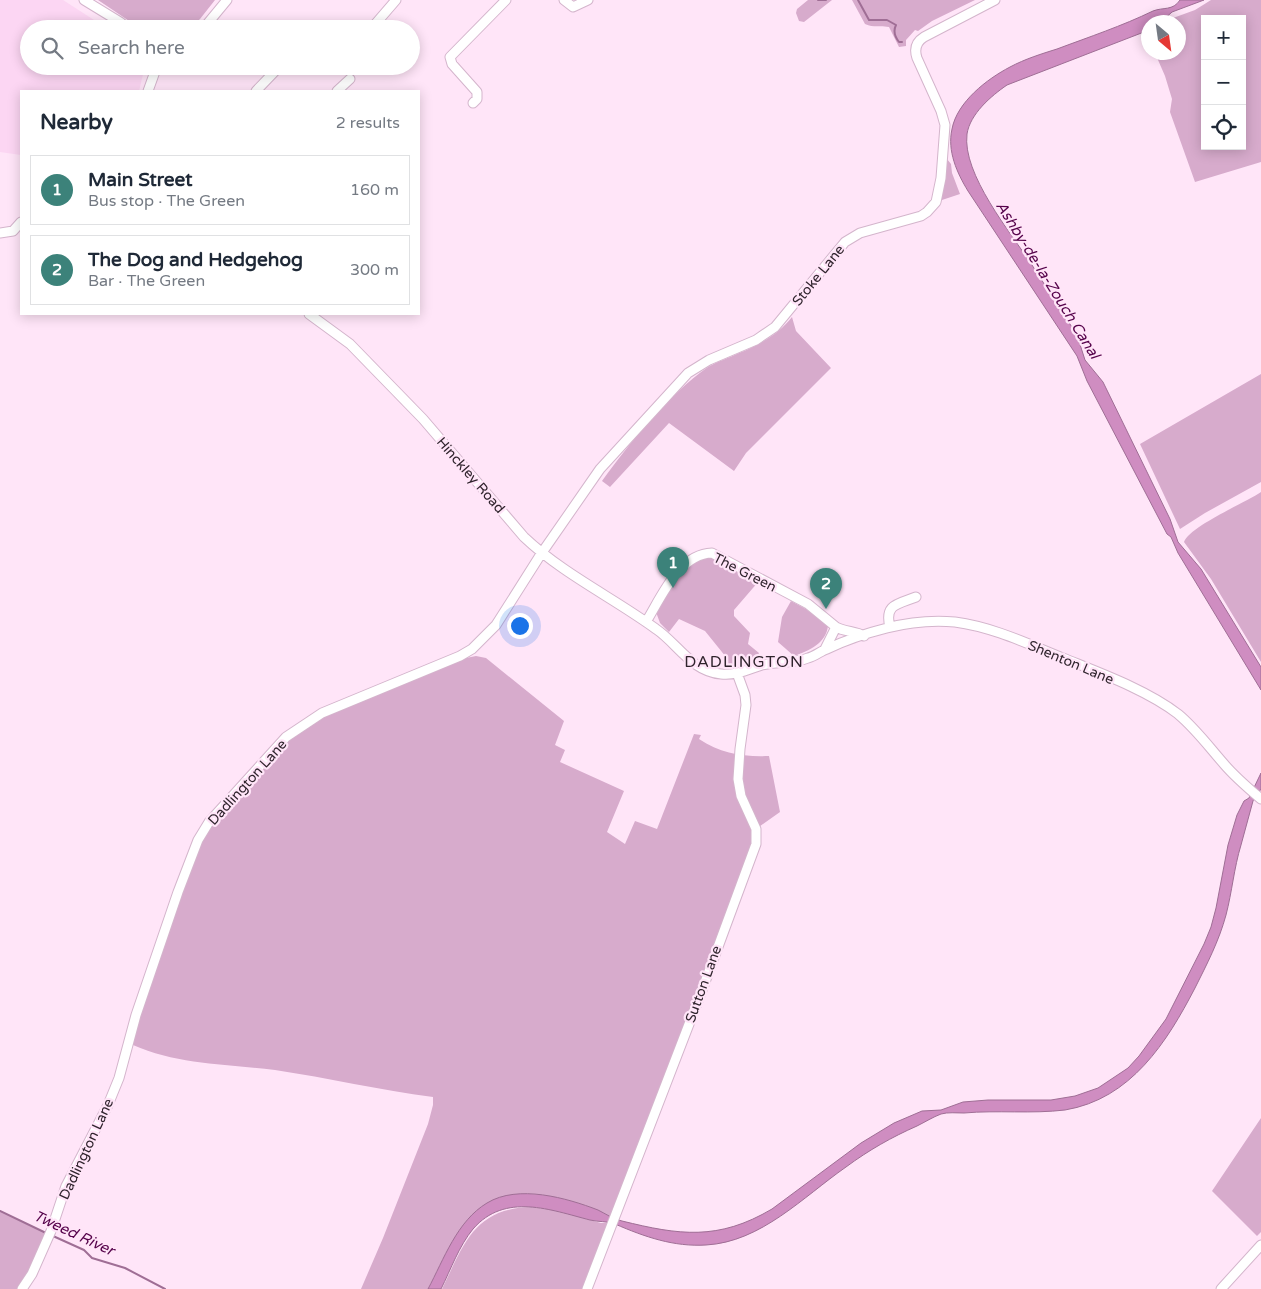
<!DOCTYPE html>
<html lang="en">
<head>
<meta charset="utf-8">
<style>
  :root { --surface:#fff; --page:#f2f2f3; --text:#1f2937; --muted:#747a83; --line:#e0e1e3; --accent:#3c827a }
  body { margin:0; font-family:"Varela Round",sans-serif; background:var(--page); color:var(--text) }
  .controls { position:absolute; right:15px; top:15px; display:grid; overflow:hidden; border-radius:0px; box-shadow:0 2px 12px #0003 }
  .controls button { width:45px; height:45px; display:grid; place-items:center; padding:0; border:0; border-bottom:1px solid var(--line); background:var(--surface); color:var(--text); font:25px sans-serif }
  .compass { position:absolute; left:1141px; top:15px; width:45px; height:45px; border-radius:50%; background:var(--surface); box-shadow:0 2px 12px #0003; rotate:151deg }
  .you { position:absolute; left:519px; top:625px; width:18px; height:18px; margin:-12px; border:4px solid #fff; border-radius:50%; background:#1a73e8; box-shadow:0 0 0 8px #1a73e833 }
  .badge { display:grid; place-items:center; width:32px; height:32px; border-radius:50%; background:var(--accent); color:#fff; font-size:16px; font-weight:700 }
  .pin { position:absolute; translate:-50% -41px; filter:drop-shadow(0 1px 2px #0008) }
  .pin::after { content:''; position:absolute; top:26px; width:18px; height:15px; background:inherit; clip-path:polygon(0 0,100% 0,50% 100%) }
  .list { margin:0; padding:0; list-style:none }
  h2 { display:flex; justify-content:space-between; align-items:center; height:65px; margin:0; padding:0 20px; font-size:21px }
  h2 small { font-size:16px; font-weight:400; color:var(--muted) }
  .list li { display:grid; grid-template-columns:32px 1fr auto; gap:15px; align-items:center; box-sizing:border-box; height:70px; margin:0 10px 10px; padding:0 10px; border:1px solid var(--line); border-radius:0px }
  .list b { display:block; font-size:19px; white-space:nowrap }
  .list p { margin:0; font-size:16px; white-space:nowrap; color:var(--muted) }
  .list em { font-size:16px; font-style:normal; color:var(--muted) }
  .icon { flex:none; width:28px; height:28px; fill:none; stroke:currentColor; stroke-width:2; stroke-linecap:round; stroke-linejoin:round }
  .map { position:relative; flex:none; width:1261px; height:1289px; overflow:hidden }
  .search { position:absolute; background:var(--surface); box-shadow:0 2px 12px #0003; left:20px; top:20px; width:400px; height:55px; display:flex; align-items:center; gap:12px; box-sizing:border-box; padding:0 18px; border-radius:28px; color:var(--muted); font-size:19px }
  .panel { position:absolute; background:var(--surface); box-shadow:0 2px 12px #0003; left:20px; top:90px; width:400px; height:225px; border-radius:0px }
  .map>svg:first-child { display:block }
  .built { fill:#fcd6f3 }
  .green { fill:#d7abcc; fill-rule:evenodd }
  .water { fill:#cf8dc1; stroke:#9f6e95 }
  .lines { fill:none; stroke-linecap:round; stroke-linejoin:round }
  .stream { stroke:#9f6e95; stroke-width:2 }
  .minor-casing { stroke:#d4b5cc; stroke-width:11 }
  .minor { stroke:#fff; stroke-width:9 }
  .labels { text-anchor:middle; stroke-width:4.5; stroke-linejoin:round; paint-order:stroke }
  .street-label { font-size:14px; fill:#30242d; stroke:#ffe5f8 }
  .water-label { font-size:15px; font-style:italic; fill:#56034b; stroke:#ffe5f8 }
  .quarter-label { font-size:16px; letter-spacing:1px; fill:#30242d; stroke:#ffe5f8 }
</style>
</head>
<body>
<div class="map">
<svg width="1261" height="1289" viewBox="0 0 1261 1289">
  <rect width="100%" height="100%" fill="#ffe5f8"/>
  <!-- built -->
  <path class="built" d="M 0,0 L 63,0 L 108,29 L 29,29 L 29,66 L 145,66 L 139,91 L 21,91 L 21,155 L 0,152 Z"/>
  <!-- green -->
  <path class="green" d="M 98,0 L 215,0 L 200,19 L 189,29 L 141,29 Z
    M 808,0 L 832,0 L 804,22 L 799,21 L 796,13 L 797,9 Z
    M 852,0 L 975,0 L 932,21 L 918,31 L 915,30 L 906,40 L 906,46 L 899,47 L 889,27 C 880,25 874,28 865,24 Z
    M 1211,0 L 1261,0 L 1261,162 L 1195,182 L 1170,112 L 1172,99 L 1165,76 L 1155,53 L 1178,52 L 1178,22 L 1168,22 L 1173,18 L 1195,10 ZM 1205,19 L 1242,19 L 1242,146 L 1205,146 Z
    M 947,159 L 951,164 L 952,173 L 960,194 L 939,201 Z
    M 792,317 L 796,331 L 831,368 L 746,453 L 734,471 L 669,423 L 610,487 L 602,481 C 632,440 667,396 708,367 C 718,361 729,358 739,353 C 759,345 779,334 792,317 Z
    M 1261,374 L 1261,482 L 1205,513 L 1180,529 L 1140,444 Z
    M 1261,492 L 1261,662 L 1211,579 L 1184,542 C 1190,526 1245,503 1261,492 Z
    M 712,554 L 759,581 L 734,610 L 734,616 L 750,633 L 748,644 L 759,653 L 758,661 L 749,664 L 723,667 L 726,657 L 705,631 L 679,619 L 669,632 L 660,623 L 656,612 L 683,567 Z
    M 791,601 L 806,609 L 828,626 C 826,643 809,651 794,656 L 778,642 L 782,617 Z
    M 476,656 L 486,658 L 564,721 L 555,745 L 565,750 L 560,762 L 624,791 L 607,832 L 625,844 L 635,821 L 657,829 L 694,734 L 701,735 L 699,739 C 721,754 744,757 769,756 L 780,812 L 756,829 L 756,844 L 615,1218 C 562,1198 501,1172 461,1228 C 448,1247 439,1269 428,1289 L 361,1289 L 383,1238 L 428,1124 L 433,1105 L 433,1097 C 380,1090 328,1078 275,1070 C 228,1064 178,1065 133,1045 L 134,1036 L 160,953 L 205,832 L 297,731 L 324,716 L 456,660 Z
    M 1261,1118 L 1261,1232 L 1257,1236 L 1212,1191 Z
    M 532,1207 L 554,1210 L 601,1223 L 608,1223 L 587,1289 L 442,1289 C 464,1244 474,1208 532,1207 Z
    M 0,1211 L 48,1234 L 22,1289 L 0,1289 Z"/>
  <!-- water -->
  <path class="water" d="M 1180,0 L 1204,0 L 1172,12 L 1161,22 L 1148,22 L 1148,29 L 1144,32 L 1007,85 C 991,96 970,114 967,134 C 962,174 1011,233 1032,265 C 1047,288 1062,312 1077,335 L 1085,360 L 1103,382 L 1170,519 L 1178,542 L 1201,569 L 1261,667 L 1261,690 L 1178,553 L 1171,537 L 1167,534 L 1087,381 L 1077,356 L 968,191 C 957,173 947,151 952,129 C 957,102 987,79 1010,67 C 1025,59 1041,54 1057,49 C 1089,37 1122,26 1153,11 C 1163,7 1173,11 1180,0 Z
    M 1261,773 C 1261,777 1261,785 1261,789 C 1259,793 1254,796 1253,801 C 1249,816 1245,830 1241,845 C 1234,868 1232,892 1226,915 C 1219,941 1207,964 1195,988 C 1167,1042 1131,1099 1065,1110 C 1032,1114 997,1110 964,1113 C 956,1113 948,1112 941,1114 C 933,1117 925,1122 917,1126 C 892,1137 869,1150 846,1167 C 803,1197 761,1242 706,1245 C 674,1247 645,1237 615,1224 C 607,1221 598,1222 590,1220 C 551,1210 505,1192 473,1229 C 459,1246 451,1269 441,1289 L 428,1289 C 444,1259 457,1221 487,1203 C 518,1184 567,1198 598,1210 C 606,1214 613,1219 622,1221 C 679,1235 718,1241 772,1209 L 861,1143 L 894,1123 L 922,1111 L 941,1110 L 963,1102 L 988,1100 L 1051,1100 L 1075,1096 L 1098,1088 L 1128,1068 L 1139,1056 L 1166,1019 L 1204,944 L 1211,927 L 1216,908 L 1228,845 L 1237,815 L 1244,801 L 1249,798 Z"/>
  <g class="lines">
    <!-- stream -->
    <path class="stream" d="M 818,0 L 826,0
      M 858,0 L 869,20 L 887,20 L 896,25 C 893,31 895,37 899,42 L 902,42
      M 0,1211 L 46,1233
      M 53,1236 L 84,1250 L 92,1258 L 125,1268 L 165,1289"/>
    <!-- minor casing -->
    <g class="minor-casing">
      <path id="minor" d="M 84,0 L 120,22 L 128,29
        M 564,0 L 573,7 L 588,0
        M 203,29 L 227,0
        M 371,29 L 396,0
        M 148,91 L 157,66
        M 256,91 L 280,66
        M 337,91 L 350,79
        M 473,103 L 477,99 L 477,92 L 452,64 L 450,57 L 506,0
        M 0,233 L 13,231 L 21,222
        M 309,314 L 350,344 L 423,419 L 524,537 C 563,574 612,597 656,629 C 677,643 692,672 721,674 C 735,676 749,669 762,665 C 777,661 793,664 808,658 C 815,656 821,651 827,649 C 846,640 867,633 887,628 C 910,622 932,620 955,622 C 993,627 1028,644 1063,658 C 1100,673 1147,690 1178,714 C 1196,729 1209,747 1224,764 C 1235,777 1248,788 1261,799
        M 646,622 C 662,596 679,554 712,553 L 808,604 L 836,627 L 825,649
        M 836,627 C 845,632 856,631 864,636
        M 890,627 C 884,604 898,604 916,597
        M 22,1289 L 32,1274 L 51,1231 L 66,1186 L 108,1105 L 119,1078 L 136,1015 L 178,892 L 198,840 L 209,822 L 286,737 L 322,713 L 460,656 L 472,649 L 496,625 L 541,554 L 600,469 L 688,373 L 709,360 L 756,340 L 775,327 L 845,242 L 860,233 L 921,216 L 927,212 L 936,202 L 941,178 L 945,125 L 941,111 L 917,58 C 914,49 916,42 924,37 L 995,0
        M 587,1289 L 701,993 L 756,844 L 756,829 L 741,796 L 738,779 L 740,749 L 746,705 L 745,695 L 737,673
        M 1221,1289 L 1261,1245"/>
    </g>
    <!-- minor -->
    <use href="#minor" class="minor"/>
  </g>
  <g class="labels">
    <!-- street labels -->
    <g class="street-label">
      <text transform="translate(818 275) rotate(-51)" y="5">Stoke Lane</text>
      <text transform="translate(471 475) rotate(49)" y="5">Hinckley Road</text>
      <text transform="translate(745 572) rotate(27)" y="5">The Green</text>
      <text transform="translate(1071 662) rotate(23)" y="5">Shenton Lane</text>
      <text transform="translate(247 782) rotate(-48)" y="5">Dadlington Lane</text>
      <text transform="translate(703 984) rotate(-70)" y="5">Sutton Lane</text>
      <text transform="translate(86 1149) rotate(-65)" y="5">Dadlington Lane</text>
    </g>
    <!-- water labels -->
    <g class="water-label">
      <text transform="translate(1048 280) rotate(58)" y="5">Ashby-de-la-Zouch Canal</text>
      <text transform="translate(74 1233) rotate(25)" y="5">Tweed River</text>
    </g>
    <!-- quarter labels -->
    <g class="quarter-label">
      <text x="744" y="667">DADLINGTON</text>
    </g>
  </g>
</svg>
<div class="controls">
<button>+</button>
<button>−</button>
<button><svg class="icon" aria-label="locate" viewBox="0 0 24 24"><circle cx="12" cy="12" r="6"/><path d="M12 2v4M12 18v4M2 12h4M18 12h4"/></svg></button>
</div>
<svg class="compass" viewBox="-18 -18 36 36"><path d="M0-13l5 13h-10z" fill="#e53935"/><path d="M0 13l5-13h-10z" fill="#747a83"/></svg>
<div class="you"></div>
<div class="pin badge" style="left:673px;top:588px">1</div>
<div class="pin badge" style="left:826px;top:609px">2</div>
<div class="search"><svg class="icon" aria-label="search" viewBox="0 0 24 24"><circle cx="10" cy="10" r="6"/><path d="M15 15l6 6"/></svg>Search here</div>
<section class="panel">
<h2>Nearby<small>2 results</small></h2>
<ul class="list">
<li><span class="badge">1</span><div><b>Main Street</b><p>Bus stop · The Green</p></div><em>160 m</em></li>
<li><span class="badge">2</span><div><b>The Dog and Hedgehog</b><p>Bar · The Green</p></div><em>300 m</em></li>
</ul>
</section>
</div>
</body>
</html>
